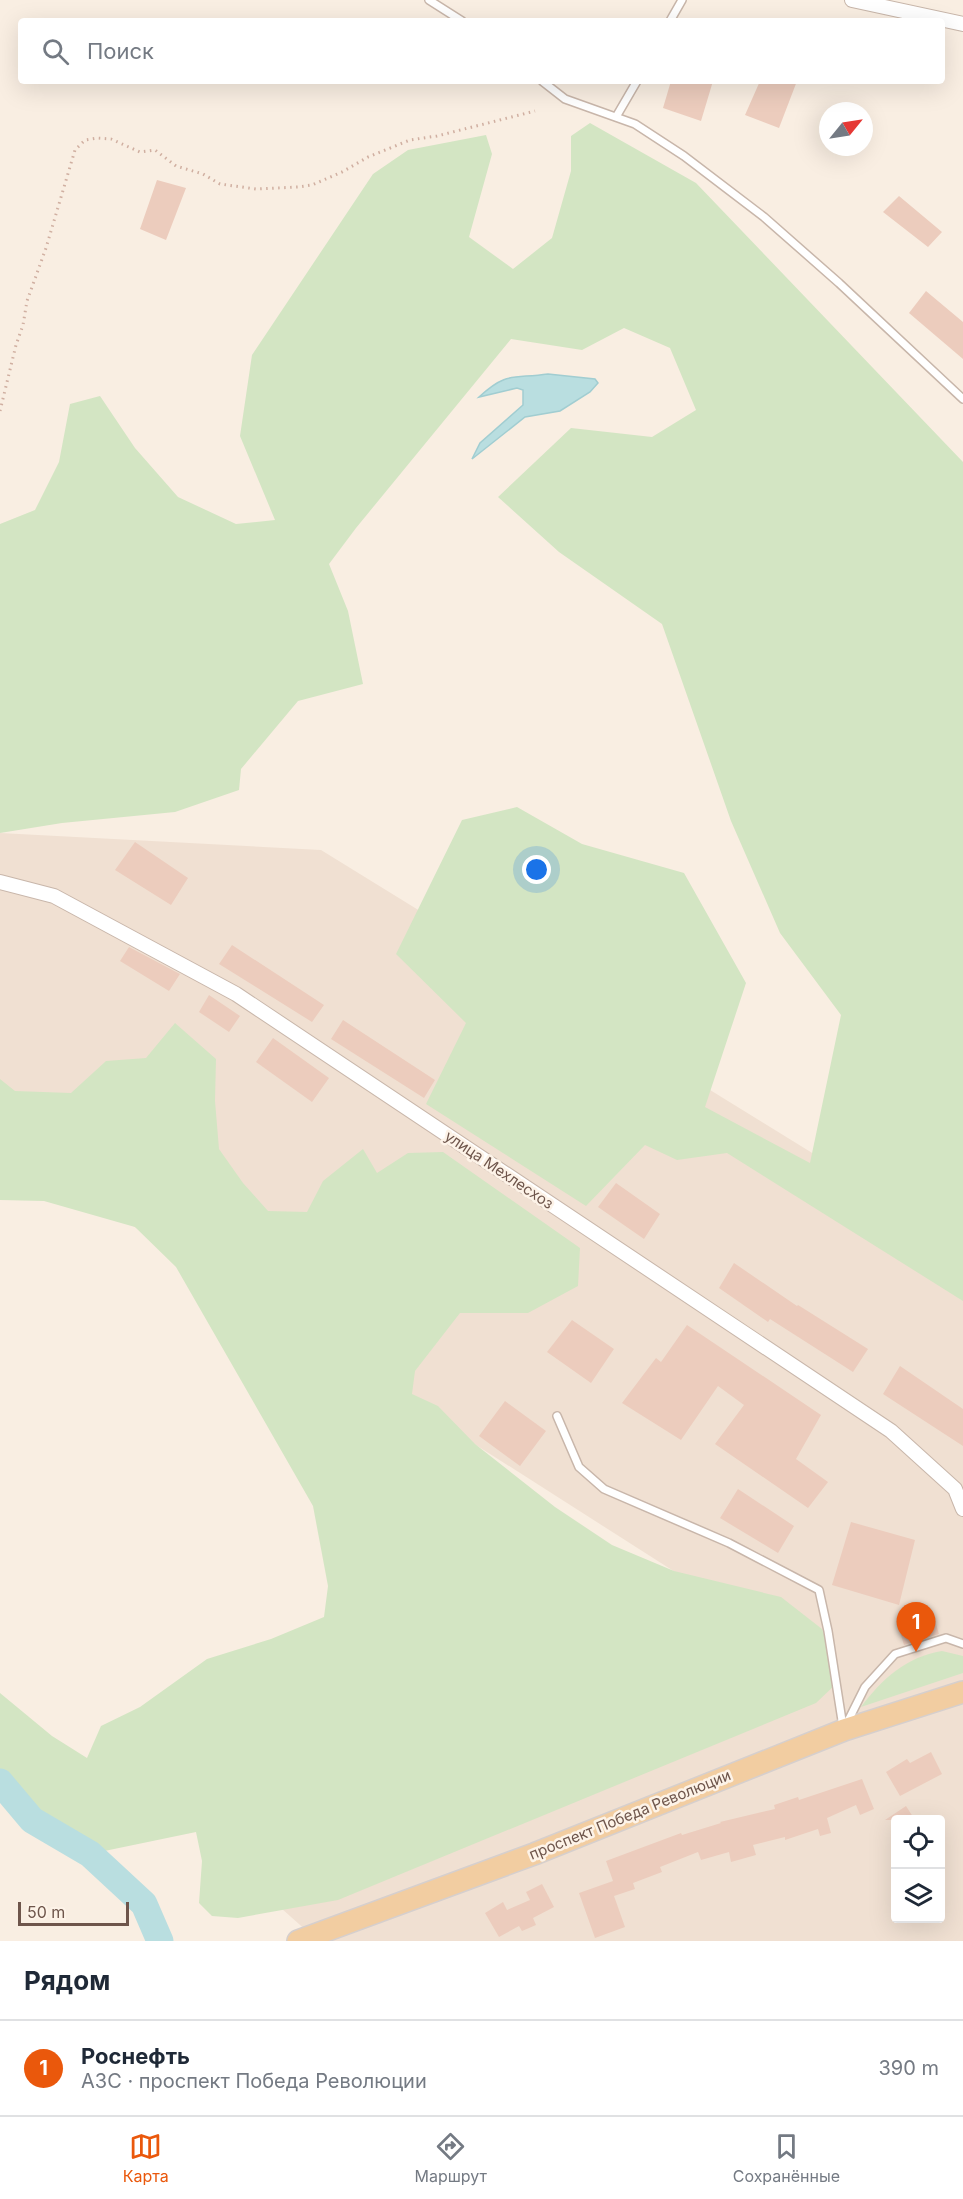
<!DOCTYPE html>
<html lang="ru">
<head>
<meta charset="utf-8">
<style>
  :root { --surface:#fff; --page:#f2f2f3; --text:#1f2937; --muted:#747a83; --line:#e0e1e3; --accent:#ea580c }
  body { margin:0; font-family:Inter,sans-serif; background:var(--page); color:var(--text) }
  .controls { position:absolute; right:18px; bottom:18px; display:grid; overflow:hidden; border-radius:6px; box-shadow:0 6px 24px #0002 }
  .controls button { width:54px; height:54px; display:grid; place-items:center; padding:0; border:0; border-bottom:2px solid var(--line); background:var(--surface); color:var(--text); font:30px sans-serif }
  .compass { position:absolute; left:819px; top:102px; width:54px; height:54px; border-radius:50%; background:var(--surface); box-shadow:0 6px 24px #0002; rotate:60deg }
  .scale { position:absolute; left:18px; bottom:15px; width:111px; box-sizing:border-box; padding-left:6px; border:3px solid #6e554b; border-top:0; font-size:16px; line-height:21px; white-space:nowrap; color:#6e554b; -webkit-text-stroke:4px #fdf3e8; paint-order:stroke }
  .you { position:absolute; left:537px; top:870px; width:21px; height:21px; margin:-15px; border:4px solid #fff; border-radius:50%; background:#1a73e8; box-shadow:0 0 0 9px #1a73e833 }
  .badge { display:grid; place-items:center; width:39px; height:39px; border-radius:50%; background:var(--accent); color:#fff; font-size:20px; font-weight:700 }
  .pin { position:absolute; translate:-50% -50px; filter:drop-shadow(0 2px 3px #0008) }
  .pin::after { content:''; position:absolute; top:32px; width:21px; height:18px; background:inherit; clip-path:polygon(0 0,100% 0,50% 100%) }
  .list { margin:0; padding:0; list-style:none }
  h2 { display:flex; justify-content:space-between; align-items:center; height:78px; margin:0; padding:0 24px; font-size:26px }
  h2 small { font-size:20px; font-weight:400; color:var(--muted) }
  .list li { display:grid; grid-template-columns:39px 1fr auto; gap:18px; align-items:center; box-sizing:border-box; height:96px; padding:0 24px; border-top:2px solid var(--line) }
  .list b { display:block; font-size:22px; white-space:nowrap }
  .list p { margin:0; font-size:20px; white-space:nowrap; color:var(--muted) }
  .list em { font-size:20px; font-style:normal; color:var(--muted) }
  .icon { flex:none; width:33px; height:33px; fill:none; stroke:currentColor; stroke-width:2; stroke-linecap:round; stroke-linejoin:round }
  .map { position:relative; flex:none; width:963px; height:1941px; overflow:hidden }
  .search { position:absolute; background:var(--surface); box-shadow:0 6px 24px #0002; left:18px; right:18px; top:18px; height:66px; display:flex; align-items:center; gap:15px; box-sizing:border-box; padding:0 21px; border-radius:6px; color:var(--muted); font-size:22px }
  .sheet { height:174px; background:var(--surface) }
  nav { display:flex; justify-content:space-around; align-items:center; box-sizing:border-box; height:84px; border-top:2px solid var(--line); background:var(--surface); font-size:16px; color:var(--muted) }
  nav a { display:grid; justify-items:center; gap:3px }
  nav .on { color:var(--accent) }
  .map>svg:first-child { display:block }
  .residential { fill:#f0e0d2; fill-rule:evenodd }
  .green { fill:#d3e5c3 }
  .water { fill:#b9dee0; stroke:#a1cdd1; stroke-width:1.5 }
  .lines { fill:none; stroke-linecap:round; stroke-linejoin:round }
  .river { stroke:#b9dee0; stroke-width:27 }
  .building { fill:#ecccbd }
  .lane-casing { stroke:#c8b6aa; stroke-width:10 }
  .street-casing { stroke:#c8b6aa; stroke-width:16 }
  .primary-casing { stroke:#d6cfcd; stroke-width:24 }
  .path { stroke:#d0afa1; stroke-width:3; stroke-dasharray:1.5 4.5; stroke-linecap:butt }
  .lane { stroke:#fff; stroke-width:7 }
  .street { stroke:#fff; stroke-width:14 }
  .primary { stroke:#f2cda1; stroke-width:21 }
  .labels { text-anchor:middle; stroke-width:5; stroke-linejoin:round; paint-order:stroke }
  .street-label { font-size:15px; fill:#6e554b; stroke:#fdf3e8 }
</style>
</head>
<body>
<div class="map">
<svg width="963" height="1941" viewBox="0 0 963 1941">
  <rect width="100%" height="100%" fill="#f9eee2"/>
  <!-- residential -->
  <path class="residential" d="M 0,833 L 321,850 L 963,1246 L 963,1941 L 318,1941 L 237,1869 L 816,1662 L 0,1141 ZM 896,1820 L 940,1820 L 940,1918 L 896,1918 Z"/>
  <!-- green -->
  <path class="green" d="M 590,123 L 696,183 L 963,462 L 963,1301 L 727,1153 L 677,1160 L 645,1145 L 586,1206 L 426,1104 L 466,1023 L 396,954 L 462,820 L 517,807 L 582,844 L 684,873 L 746,983 L 705,1107 L 810,1163 L 841,1015 L 780,933 L 731,821 L 662,624 L 559,552 L 498,497 L 571,428 L 652,437 L 696,410 L 670,348 L 624,328 L 582,350 L 511,339 L 356,528 L 329,564 L 348,611 L 363,684 L 298,701 L 241,769 L 239,790 L 175,812 L 62,823 L 0,833 L 0,524 L 35,510 L 59,462 L 70,404 L 100,396 L 135,448 L 178,497 L 236,524 L 275,520 L 240,436 L 252,355 L 373,174 L 408,150 L 486,135 L 492,154 L 469,237 L 513,269 L 552,238 L 571,171 L 571,136 Z
    M 175,1023 L 216,1059 L 215,1101 L 219,1149 L 243,1183 L 268,1211 L 307,1212 L 323,1181 L 363,1149 L 377,1173 L 408,1153 L 443,1152 L 580,1248 L 578,1286 L 528,1313 L 460,1313 L 415,1371 L 412,1394 L 438,1406 L 475,1444 L 555,1507 L 612,1545 L 674,1571 L 781,1597 L 822,1629 L 832,1656 L 836,1684 L 816,1703 L 338,1900 L 238,1918 L 212,1916 L 199,1903 L 202,1861 L 196,1832 L 90,1854 L 32,1820 L 0,1782 L 0,1693 L 52,1736 L 87,1758 L 101,1726 L 140,1707 L 207,1659 L 271,1639 L 324,1617 L 328,1586 L 313,1506 L 176,1267 L 135,1227 L 44,1201 L 0,1200 L 0,1079 L 15,1091 L 71,1093 L 106,1061 L 146,1058 Z
    M 942,1651 L 963,1656 L 963,1673 L 861,1707 C 882,1679 906,1657 942,1651 Z"/>
  <!-- water -->
  <path class="water" d="M 548,374 L 595,379 L 598,383 L 590,392 L 560,411 L 525,417 L 472,459 L 480,443 L 523,405 L 523,390 L 517,388 L 479,397 C 507,371 513,379 548,374 Z"/>
  <g class="lines">
    <!-- river -->
    <path class="river" d="M 0,1782 L 32,1820 L 90,1854 L 144,1904 L 160,1941"/>
  </g>
  <!-- building -->
  <path class="building" d="M 671,81 L 713,81 L 701,121 L 663,108 Z
    M 760,81 L 797,81 L 779,128 L 745,115 Z
    M 157,180 L 186,188 L 166,240 L 140,229 Z
    M 899,196 L 942,232 L 928,247 L 883,212 Z
    M 926,291 L 963,322 L 963,359 L 909,313 Z
    M 135,842 L 188,878 L 171,905 L 115,870 Z
    M 232,945 L 324,1005 L 312,1022 L 219,964 Z
    M 129,947 L 180,974 L 169,991 L 120,961 Z
    M 209,995 L 240,1016 L 229,1032 L 199,1012 Z
    M 343,1020 L 435,1080 L 424,1098 L 331,1039 Z
    M 273,1038 L 329,1078 L 312,1102 L 256,1062 Z
    M 616,1183 L 660,1214 L 644,1239 L 598,1207 Z
    M 734,1263 L 797,1306 L 798,1305 L 868,1349 L 853,1372 L 770,1319 L 768,1322 L 719,1288 Z
    M 572,1320 L 614,1349 L 591,1383 L 547,1352 Z
    M 687,1325 L 821,1415 L 796,1459 L 828,1482 L 808,1508 L 715,1444 L 744,1405 L 718,1386 L 681,1440 L 622,1403 L 656,1358 L 661,1362 Z
    M 900,1366 L 963,1409 L 963,1446 L 883,1394 Z
    M 505,1401 L 546,1431 L 520,1466 L 479,1436 Z
    M 738,1489 L 794,1526 L 778,1553 L 720,1518 Z
    M 851,1522 L 915,1540 L 899,1605 L 832,1585 Z
    M 932,1611 L 939,1634 L 904,1645 L 897,1622 Z
    M 931,1752 L 942,1774 L 900,1796 L 886,1772 L 907,1759 L 910,1763 Z
    M 862,1779 L 874,1809 L 860,1815 L 856,1805 L 827,1818 L 831,1833 L 820,1836 L 818,1829 L 785,1840 L 785,1837 L 753,1845 L 756,1855 L 731,1862 L 729,1852 L 701,1860 L 698,1852 L 660,1867 L 662,1872 L 633,1883 L 635,1889 L 614,1896 L 625,1927 L 595,1938 L 579,1893 L 613,1881 L 606,1861 L 681,1833 L 682,1835 L 721,1823 L 720,1822 L 775,1809 L 774,1805 L 798,1797 L 799,1800 Z
    M 906,1806 L 915,1820 L 885,1820 Z
    M 542,1884 L 554,1907 L 533,1918 L 536,1925 L 522,1931 L 519,1926 L 499,1937 L 485,1913 L 503,1902 L 507,1910 L 530,1900 L 526,1892 Z"/>
  <g class="lines">
    <!-- lane casing -->
    <g class="lane-casing">
      <path id="lane" d="M 429,0 L 462,21
        M 670,21 L 682,0
        M 542,81 L 565,99 L 635,124 L 684,156 L 764,217 L 839,283 L 963,399
        M 616,117 L 637,81
        M 557,1416 L 579,1467 L 604,1489 L 729,1543 L 819,1590 L 828,1631 L 843,1727
        M 846,1725 L 865,1687 L 895,1654 L 946,1638 L 963,1644"/>
    </g>
    <!-- street casing -->
    <g class="street-casing">
      <path id="street" d="M 852,0 L 963,24
        M 0,882 L 54,896 L 236,994 L 891,1431 L 955,1489 L 963,1509"/>
    </g>
    <!-- primary casing -->
    <g class="primary-casing">
      <path id="primary" d="M 298,1941 L 534,1854 L 844,1730 L 963,1692"/>
    </g>
    <!-- path -->
    <path class="path" d="M 0,411 L 16,345 L 23,325 L 27,301 L 46,248 L 75,150 L 85,140 L 97,138 L 111,139 L 140,152 L 155,150 L 176,166 L 203,174 L 220,184 L 256,189 L 298,187 L 312,185 L 342,172 L 368,157 L 410,140 L 437,136 L 535,111"/>
    <!-- lane -->
    <use href="#lane" class="lane"/>
    <!-- street -->
    <use href="#street" class="street"/>
    <!-- primary -->
    <use href="#primary" class="primary"/>
  </g>
  <g class="labels">
    <!-- street labels -->
    <g class="street-label">
      <text transform="translate(499 1170) rotate(34)" y="5">улица Мехлесхоз</text>
      <text transform="translate(630 1815) rotate(-22)" y="5">проспект Победа Революции</text>
    </g>
  </g>
</svg>
<div class="controls">
<button><svg class="icon" aria-label="locate" viewBox="0 0 24 24"><circle cx="12" cy="12" r="6"/><path d="M12 2v4M12 18v4M2 12h4M18 12h4"/></svg></button>
<button><svg class="icon" aria-label="layers" viewBox="0 0 24 24"><path d="M12 4l9 5-9 5-9-5zM3 14l9 5 9-5"/></svg></button>
</div>
<svg class="compass" viewBox="-18 -18 36 36"><path d="M0-13l5 13h-10z" fill="#e53935"/><path d="M0 13l5-13h-10z" fill="#747a83"/></svg>
<div class="scale">50 m</div>
<div class="you"></div>
<div class="pin badge" style="left:916px;top:1652px">1</div>
<div class="search"><svg class="icon" aria-label="search" viewBox="0 0 24 24"><circle cx="10" cy="10" r="6"/><path d="M15 15l6 6"/></svg>Поиск</div>
</div>
<section class="sheet">
<h2>Рядом<small></small></h2>
<ul class="list">
<li><span class="badge">1</span><div><b>Роснефть</b><p>АЗС · проспект Победа Революции</p></div><em>390 m</em></li>
</ul>
</section>
<nav>
<a class="on"><svg class="icon" aria-label="map" viewBox="0 0 24 24"><path d="M3 6l6-2 6 2 6-2v14l-6 2-6-2-6 2zM9 4v14M15 6v14"/></svg>Карта</a>
<a><svg class="icon" aria-label="directions" viewBox="0 0 24 24"><path d="M12 3l9 9-9 9-9-9zM9 14v-3h6M13 9l2 2-2 2"/></svg>Маршрут</a>
<a><svg class="icon" aria-label="saved" viewBox="0 0 24 24"><path d="M7 4h10v16l-5-4-5 4z"/></svg>Сохранённые</a>
</nav>
</body>
</html>
